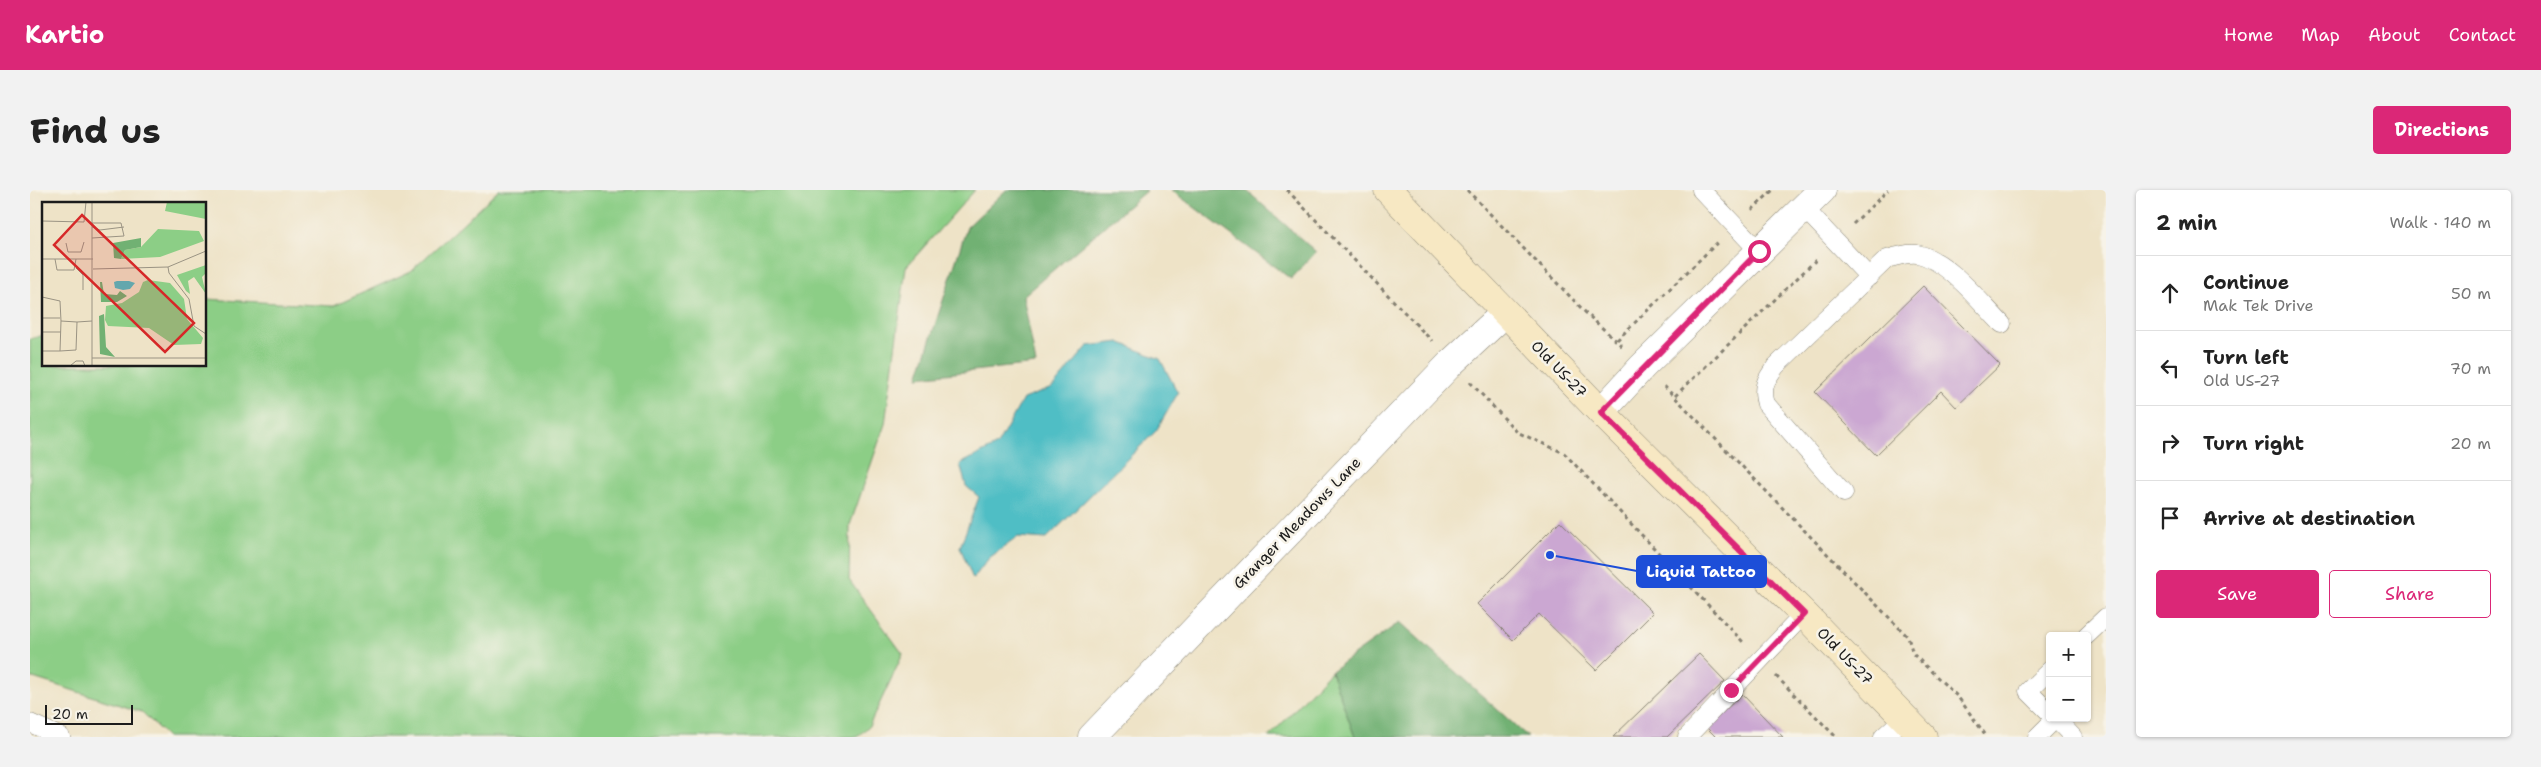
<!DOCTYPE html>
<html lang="en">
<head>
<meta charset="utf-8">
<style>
  :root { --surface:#fff; --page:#f2f2f2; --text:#222; --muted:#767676; --line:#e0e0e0; --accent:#db2777 }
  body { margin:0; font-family:"Shantell Sans",sans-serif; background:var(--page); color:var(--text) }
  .controls { position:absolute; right:15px; bottom:15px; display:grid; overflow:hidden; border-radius:5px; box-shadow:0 1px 4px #0004 }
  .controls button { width:45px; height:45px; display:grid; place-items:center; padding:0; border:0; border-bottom:1px solid var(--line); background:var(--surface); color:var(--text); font:25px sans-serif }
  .scale { position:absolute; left:15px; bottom:12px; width:88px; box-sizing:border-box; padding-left:5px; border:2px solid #1c1c1c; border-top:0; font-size:14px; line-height:18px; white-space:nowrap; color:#1c1c1c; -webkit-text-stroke:4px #f7f3e8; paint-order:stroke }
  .stop { position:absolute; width:15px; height:15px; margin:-11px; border:4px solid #db2777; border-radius:50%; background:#fff }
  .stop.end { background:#db2777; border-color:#fff; box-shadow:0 1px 5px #0008 }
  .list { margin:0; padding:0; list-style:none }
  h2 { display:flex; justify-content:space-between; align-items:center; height:65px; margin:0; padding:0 20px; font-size:21px }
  h2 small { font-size:16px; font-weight:400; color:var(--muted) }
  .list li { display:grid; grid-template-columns:32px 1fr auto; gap:15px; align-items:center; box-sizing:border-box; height:75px; padding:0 20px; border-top:1px solid var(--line) }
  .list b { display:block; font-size:19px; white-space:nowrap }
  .list p { margin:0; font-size:16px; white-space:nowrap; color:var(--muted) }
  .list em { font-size:16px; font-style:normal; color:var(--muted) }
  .actions { display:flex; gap:10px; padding:15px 20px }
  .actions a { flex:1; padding:11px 0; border:1px solid var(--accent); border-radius:5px; text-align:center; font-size:18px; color:var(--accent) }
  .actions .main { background:var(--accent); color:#fff }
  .icon { flex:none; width:28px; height:28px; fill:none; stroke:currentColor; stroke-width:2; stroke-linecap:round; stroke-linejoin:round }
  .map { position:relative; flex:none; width:2076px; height:547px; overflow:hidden; border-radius:5px }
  header { display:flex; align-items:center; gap:30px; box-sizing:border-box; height:70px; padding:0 25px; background:var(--accent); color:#fff }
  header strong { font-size:24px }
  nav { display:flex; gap:28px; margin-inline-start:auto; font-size:18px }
  .intro { display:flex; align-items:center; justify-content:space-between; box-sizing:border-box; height:120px; padding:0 30px }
  h1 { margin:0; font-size:35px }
  .button { padding:12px 22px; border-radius:5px; background:var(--accent); color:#fff; font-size:18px; font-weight:700 }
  main { display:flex; gap:30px; padding:0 30px }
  aside { flex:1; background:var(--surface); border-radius:5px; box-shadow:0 1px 4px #0004 }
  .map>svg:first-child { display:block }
  .green { fill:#8cce86; stroke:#547551 }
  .forest { fill:#71b173; stroke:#466648 }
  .water { fill:#4fbec5; stroke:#366d70 }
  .building { fill:#cba7d2 }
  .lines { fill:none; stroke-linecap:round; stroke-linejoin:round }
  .service-casing { stroke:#858072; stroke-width:19 }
  .minor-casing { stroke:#858072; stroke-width:29 }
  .secondary-casing { stroke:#858072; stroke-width:29 }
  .path { stroke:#858072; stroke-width:3; stroke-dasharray:4 4; stroke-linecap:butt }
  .service { stroke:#fff; stroke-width:18 }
  .minor { stroke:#fff; stroke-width:28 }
  .secondary { stroke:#f7e8c3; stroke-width:28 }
  .route { stroke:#db2777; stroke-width:6 }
  .labels { text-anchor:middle; stroke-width:5; stroke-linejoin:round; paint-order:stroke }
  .street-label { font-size:15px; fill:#1c1c1c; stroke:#f7f3e8 }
  .inset-road { fill:none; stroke:#9a9383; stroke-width:1 }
  .view { fill:#d62828; fill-opacity:0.15; stroke:#d62828; stroke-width:2.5 }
  .inset-edge { fill:none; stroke:#1c1c1c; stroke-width:2.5 }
  .leader { fill:none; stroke:#1d4ed8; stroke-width:2 }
  .callout-dot { fill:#1d4ed8; stroke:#f7f3e8; stroke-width:2 }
  .callout { fill:#1d4ed8; stroke:#1d4ed8; stroke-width:2 }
  .callout-label { font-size:16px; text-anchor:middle; font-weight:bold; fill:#fff }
</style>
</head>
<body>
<header>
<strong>Kartio</strong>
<nav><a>Home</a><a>Map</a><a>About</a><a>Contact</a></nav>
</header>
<div class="intro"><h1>Find us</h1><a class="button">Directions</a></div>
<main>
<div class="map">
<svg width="2076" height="547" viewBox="0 0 2076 547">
  <rect width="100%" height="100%" fill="#f7f3e8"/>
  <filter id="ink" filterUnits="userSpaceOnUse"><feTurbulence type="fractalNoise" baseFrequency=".02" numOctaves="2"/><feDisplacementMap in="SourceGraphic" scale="10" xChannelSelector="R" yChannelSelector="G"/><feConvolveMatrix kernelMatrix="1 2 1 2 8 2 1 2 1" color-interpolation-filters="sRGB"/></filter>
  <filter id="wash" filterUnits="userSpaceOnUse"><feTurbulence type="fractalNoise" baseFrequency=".0096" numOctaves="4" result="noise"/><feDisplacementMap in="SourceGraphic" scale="20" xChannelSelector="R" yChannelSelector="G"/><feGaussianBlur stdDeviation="1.12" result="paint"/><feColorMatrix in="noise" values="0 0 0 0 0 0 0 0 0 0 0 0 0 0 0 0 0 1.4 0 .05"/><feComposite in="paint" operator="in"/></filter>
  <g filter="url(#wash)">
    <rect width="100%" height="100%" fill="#eee3c7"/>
    <!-- green -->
    <path class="green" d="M 469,0 L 945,0 L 876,77 L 855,234 L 820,335 L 819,390 L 873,464 L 839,536 L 827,547 L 137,547 L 112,522 L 0,487 L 0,149 L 14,145 L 14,175 L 175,175 L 175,109 L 304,116 L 381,81 Z
      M 1301,481 L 1325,547 L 1239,547 Z"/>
    <!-- forest -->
    <path class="forest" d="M 976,0 L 1117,0 L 993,106 L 1006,174 L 888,187 L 937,37 Z
      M 1141,0 L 1216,0 L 1286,62 L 1261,89 Z
      M 1370,432 L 1498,547 L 1325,547 L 1301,481 Z"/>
    <!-- water -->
    <path class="water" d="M 1089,152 L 1130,169 L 1148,203 L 1126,241 L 1016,349 L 988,347 L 959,368 L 943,389 L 930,357 L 949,307 L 936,296 L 930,274 L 967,255 L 993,209 L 1022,198 L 1058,156 Z"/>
    <g id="blocks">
      <!-- building -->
      <path class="building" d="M 1893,96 L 1970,175 L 1926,217 L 1911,201 L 1846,265 L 1785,202 Z
        M 1530,331 L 1623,423 L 1566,480 L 1509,424 L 1483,450 L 1447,414 Z
        M 1669,464 L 1695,491 L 1637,547 L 1583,547 Z
        M 1712,504 L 1753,547 L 1686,547 L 1677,538 Z"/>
    </g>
  </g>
  <g filter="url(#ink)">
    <use href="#blocks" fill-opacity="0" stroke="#858072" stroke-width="1"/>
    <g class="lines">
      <!-- service casing -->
      <g class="service-casing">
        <path id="service" d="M 1671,0 L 1729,61
          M 1774,18 L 1839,87
          M 1814,303 L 1736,214 C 1731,198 1736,189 1746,176 L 1857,69 C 1867,66 1877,63 1887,64 C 1917,69 1951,113 1972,134
          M 2056,446 L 2076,427
          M 2020,480 L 1998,501 L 2020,523
          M 2025,528 L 2043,547
          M 0,533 L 31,547
          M 1657,547 L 1774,424
          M 1853,547 L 1874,528
          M 2007,547 L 2025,529"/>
      </g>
      <!-- minor casing -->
      <g class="minor-casing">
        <path id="minor" d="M 1571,222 L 1612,177 L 1792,0
          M 1062,547 L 1422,172 L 1475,123"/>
      </g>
      <!-- secondary casing -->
      <g class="secondary-casing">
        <path id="secondary" d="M 1358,0 L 1571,222 L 1774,424 L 1893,547"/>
      </g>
      <!-- path -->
      <path class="path" d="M 1257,0 L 1402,151
        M 1437,0 L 1557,124 L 1593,157
        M 1722,20 L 1743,0
        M 1823,34 L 1858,0
        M 1587,150 L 1688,52
        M 1440,192 L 1487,242 L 1534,263 L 1714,453
        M 1634,196 L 1878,447 L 1883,464 L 1928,507 L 1957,547
        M 1645,206 L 1788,68
        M 1746,486 L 1806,547"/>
      <!-- service -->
      <use href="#service" class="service"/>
      <!-- minor -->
      <use href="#minor" class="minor"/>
      <!-- secondary -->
      <use href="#secondary" class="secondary"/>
    </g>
  </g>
  <g class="lines" filter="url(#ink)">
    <!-- route -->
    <path class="route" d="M 1701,500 L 1774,424 L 1571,222 L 1729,61"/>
  </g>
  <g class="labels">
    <!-- street labels -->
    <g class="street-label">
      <text transform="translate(1529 179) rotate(46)" y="5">Old US-27</text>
      <text transform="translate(1267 333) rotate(-46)" y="5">Granger Meadows Lane</text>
      <text transform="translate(1815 466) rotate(46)" y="5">Old US-27</text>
    </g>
  </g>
  <!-- overview -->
  <g transform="translate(12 12)">
    <rect width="164" height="164" fill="#eee3c7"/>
    <path d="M 125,0 L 164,0 L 164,17 L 123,9 ZM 116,27 L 157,29 L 162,39 L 118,55 L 79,57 L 83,48 L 99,45 ZM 164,63 L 164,71 L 160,75 L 164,92 L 152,75 L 146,79 L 148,92 L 144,89 L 135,73 ZM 106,78 L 128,81 L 142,97 L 145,117 L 161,136 L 159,142 L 132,143 L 107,126 L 66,124 L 63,118 L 64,104 L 80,101 L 97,90 L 101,80 Z" fill="#8cce86"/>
    <path d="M 99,36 L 99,45 L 83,48 L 79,57 L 72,56 L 71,41 ZM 58,80 L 60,80 L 62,92 L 75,93 L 78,89 L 85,94 L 75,100 L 59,100 ZM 62,112 L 64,145 L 73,155 L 58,152 L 57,114 Z" fill="#71b173"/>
    <path d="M 75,79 L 87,79 L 93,81 L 88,87 L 81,88 L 73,86 L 72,80 Z" fill="#4fbec5"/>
    <path class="inset-road" d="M 50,0 L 50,164M 0,19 L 42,20 L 44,0M 50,21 L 79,21 L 82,34 L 50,36M 50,25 L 58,28 L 82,25M 24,41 L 26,50 L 39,50 L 42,40M 0,57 L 51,57M 13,57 L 15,68 L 32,68 L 34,57M 126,65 L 127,71 L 147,97 L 152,124 L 164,132M 34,66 L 41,73 L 41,88M 51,67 L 126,65 L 164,49M 0,95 L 18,99 L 19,119M 0,116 L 18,116M 35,120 L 19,119 L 18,149 L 34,148 L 35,120 L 50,119M 0,130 L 19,130M 0,149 L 18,149M 50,156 L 164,156M 28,164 L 34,159 L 41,159 L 43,164"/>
    <path class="view" d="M 40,13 L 152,121 L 123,150 L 12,43 Z"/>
    <rect width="164" height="164" class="inset-edge"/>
  </g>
  <!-- callouts -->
  <path class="leader" d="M1520 365L1607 381"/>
  <circle class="callout-dot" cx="1520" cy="365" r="5"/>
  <rect class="callout" x="1607" y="366" width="129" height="31" rx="5"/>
  <g class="callout-label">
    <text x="1671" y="387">Liquid Tattoo</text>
  </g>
</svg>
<div class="controls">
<button>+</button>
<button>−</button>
</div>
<div class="scale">20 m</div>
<div class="stop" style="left:1729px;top:61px"></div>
<div class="stop end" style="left:1701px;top:500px"></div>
</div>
<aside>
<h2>2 min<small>Walk · 140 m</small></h2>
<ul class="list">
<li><svg class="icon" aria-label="ahead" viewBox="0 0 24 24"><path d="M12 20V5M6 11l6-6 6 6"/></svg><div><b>Continue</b><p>Mak Tek Drive</p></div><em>50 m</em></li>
<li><svg class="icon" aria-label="left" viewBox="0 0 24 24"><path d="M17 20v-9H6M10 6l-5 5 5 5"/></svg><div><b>Turn left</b><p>Old US-27</p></div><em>70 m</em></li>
<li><svg class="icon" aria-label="right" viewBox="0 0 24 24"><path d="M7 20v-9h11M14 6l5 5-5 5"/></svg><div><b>Turn right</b></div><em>20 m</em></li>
<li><svg class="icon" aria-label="arrive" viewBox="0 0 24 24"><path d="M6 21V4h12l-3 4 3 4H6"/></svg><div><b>Arrive at destination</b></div></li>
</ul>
<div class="actions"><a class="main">Save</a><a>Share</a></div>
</aside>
</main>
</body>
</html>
